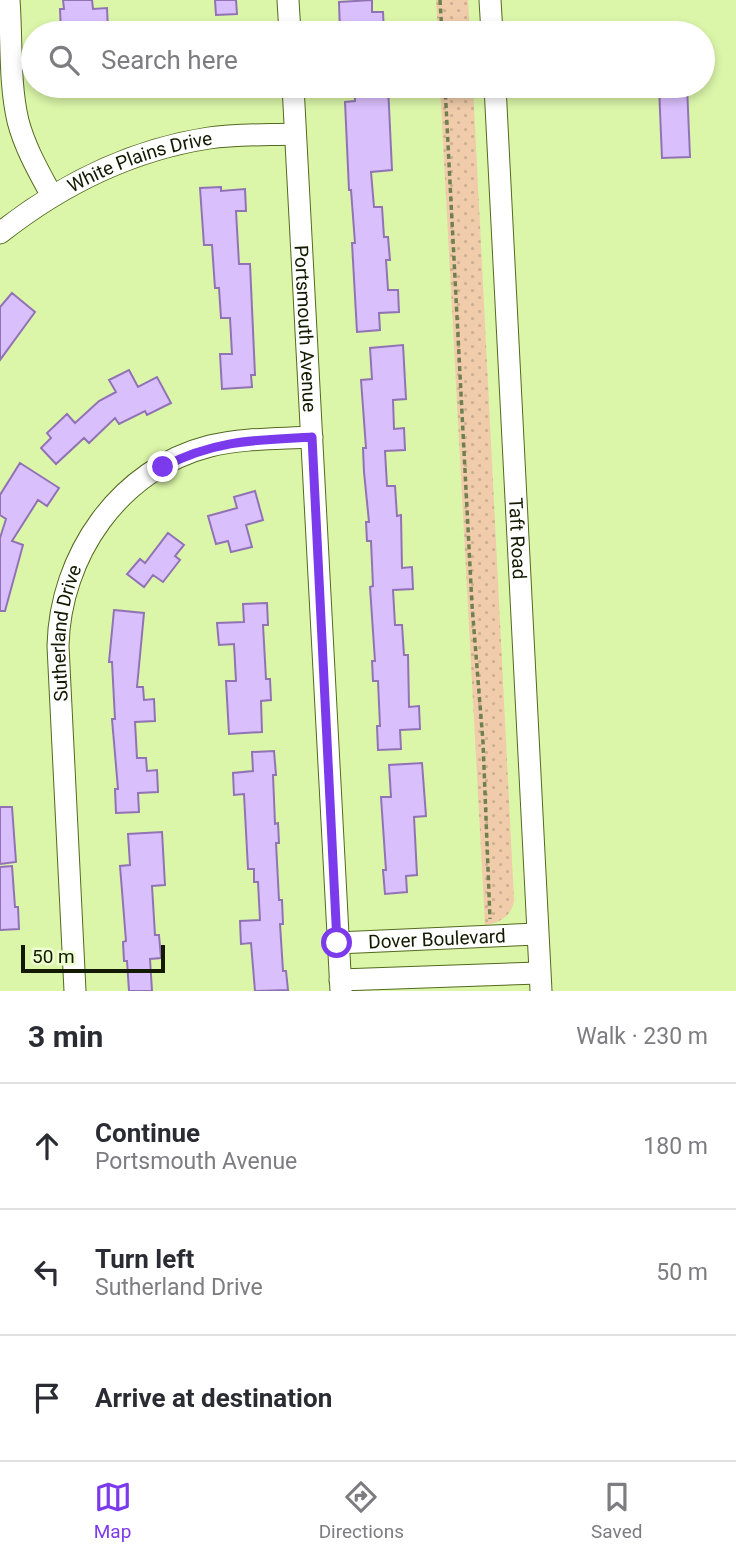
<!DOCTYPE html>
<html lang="en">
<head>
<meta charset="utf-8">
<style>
  :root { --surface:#fff; --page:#f7f7f7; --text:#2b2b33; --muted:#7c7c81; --line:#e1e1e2; --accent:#7c3aed }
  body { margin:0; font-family:Roboto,sans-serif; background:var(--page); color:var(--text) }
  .scale { position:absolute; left:21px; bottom:18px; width:144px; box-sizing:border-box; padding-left:7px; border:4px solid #121a00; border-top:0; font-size:19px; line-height:24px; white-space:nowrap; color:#121a00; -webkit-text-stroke:5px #eeffd1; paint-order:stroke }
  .stop { position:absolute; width:21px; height:21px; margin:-16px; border:5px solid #7c3aed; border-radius:50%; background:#fff }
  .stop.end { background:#7c3aed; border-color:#fff; box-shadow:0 2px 7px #0008 }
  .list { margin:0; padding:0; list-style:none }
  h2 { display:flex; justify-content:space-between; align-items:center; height:91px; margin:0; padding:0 28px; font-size:30px }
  h2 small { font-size:23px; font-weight:400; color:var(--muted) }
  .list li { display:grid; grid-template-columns:46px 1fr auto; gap:21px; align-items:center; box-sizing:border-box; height:126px; padding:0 28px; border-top:2px solid var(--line) }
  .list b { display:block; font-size:26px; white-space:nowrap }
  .list p { margin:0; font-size:23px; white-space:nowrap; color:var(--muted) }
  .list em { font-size:23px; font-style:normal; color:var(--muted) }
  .icon { flex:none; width:38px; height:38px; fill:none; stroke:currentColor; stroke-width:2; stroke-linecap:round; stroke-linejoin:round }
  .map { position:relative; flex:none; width:736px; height:991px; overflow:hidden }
  .search { position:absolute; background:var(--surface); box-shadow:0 4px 10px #0003; left:21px; right:21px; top:21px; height:77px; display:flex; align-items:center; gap:18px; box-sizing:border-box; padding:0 24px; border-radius:38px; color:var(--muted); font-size:26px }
  .sheet { height:469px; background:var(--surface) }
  nav { display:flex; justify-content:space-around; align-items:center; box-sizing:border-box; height:98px; border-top:2px solid var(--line); background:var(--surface); font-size:19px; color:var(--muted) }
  nav a { display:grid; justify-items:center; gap:4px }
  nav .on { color:var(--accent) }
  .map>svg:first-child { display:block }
  .grass { fill:url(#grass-dots) }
  .building { fill:#dabffd; stroke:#9173b5; stroke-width:2 }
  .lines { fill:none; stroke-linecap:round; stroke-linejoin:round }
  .minor-casing { stroke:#53691f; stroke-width:23 }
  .path { stroke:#6f804e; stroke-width:3.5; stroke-dasharray:5 3.5; stroke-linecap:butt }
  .minor { stroke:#fff; stroke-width:21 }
  .route { stroke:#7c3aed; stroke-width:9 }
  .labels { text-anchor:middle; stroke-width:5; stroke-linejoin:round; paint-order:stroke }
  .street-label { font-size:19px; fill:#121a00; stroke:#eeffd1 }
</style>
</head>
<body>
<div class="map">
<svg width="736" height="991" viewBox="0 0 736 991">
  <defs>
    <pattern id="grass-dots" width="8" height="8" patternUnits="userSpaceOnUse" patternTransform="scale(1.75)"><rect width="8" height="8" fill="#f0ccab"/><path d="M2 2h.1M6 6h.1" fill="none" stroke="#cdaf91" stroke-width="1.8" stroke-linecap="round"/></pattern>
  </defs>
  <rect width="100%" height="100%" fill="#dbf6a9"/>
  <!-- grass -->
  <path class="grass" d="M 436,0 L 468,0 L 470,33 L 438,33 Z
    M 440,86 L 473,86 L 514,900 C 512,916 500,923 485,925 Z"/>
  <!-- building -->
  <path class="building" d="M 63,0 L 92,0 L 93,9 L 107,8 L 108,31 L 61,33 L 60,9 L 64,9 Z
    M 215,0 L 236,0 L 237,14 L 216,15 Z
    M 372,0 L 372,12 L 383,12 L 384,33 L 340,33 L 339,2 Z
    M 354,86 L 388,86 L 392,170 L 371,172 L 374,207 L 382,207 L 384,237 L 388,237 L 390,260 L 386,260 L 388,290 L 398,290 L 399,312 L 379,313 L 380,330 L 357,332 L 352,243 L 355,243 L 351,190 L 349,190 L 345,102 L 355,101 Z
    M 687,86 L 690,157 L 662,158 L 659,87 Z
    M 221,187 L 221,191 L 245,189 L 246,211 L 236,211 L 239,264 L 250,264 L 255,375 L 251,375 L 252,387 L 222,389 L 220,354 L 232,354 L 230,318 L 221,318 L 219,288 L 215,288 L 212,245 L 204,245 L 200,188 Z
    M 12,293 L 35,312 L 0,360 L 0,307 Z
    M 403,345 L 406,399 L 393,400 L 394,429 L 404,428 L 405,450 L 385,451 L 387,486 L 395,486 L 397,516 L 401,515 L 402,568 L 412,567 L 413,589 L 393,590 L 395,625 L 402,625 L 404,655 L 408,655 L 409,707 L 419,706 L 420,729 L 400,730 L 401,749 L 378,750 L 377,726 L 380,726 L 378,681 L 373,681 L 372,661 L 375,661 L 370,587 L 373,586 L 371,541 L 367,541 L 366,522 L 369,522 L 364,472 L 363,448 L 366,448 L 361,380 L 372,379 L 370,348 Z
    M 129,370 L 138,387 L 157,377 L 171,403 L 147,415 L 145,411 L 119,424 L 115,418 L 89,443 L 84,438 L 56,464 L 41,448 L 51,438 L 47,433 L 67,414 L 75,423 L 99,401 L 116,392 L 109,380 Z
    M 20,463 L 59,488 L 47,506 L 38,500 L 12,541 L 23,545 L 5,611 L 0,611 L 0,538 L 6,519 L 0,515 L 0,495 Z
    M 255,491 L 263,520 L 246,525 L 252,547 L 231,552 L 228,541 L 216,544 L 208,516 L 237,508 L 234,497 Z
    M 168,533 L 184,545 L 175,556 L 180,560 L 163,582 L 153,575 L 144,587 L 127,574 L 140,559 L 145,563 Z
    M 267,603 L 268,625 L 263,625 L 266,679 L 270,679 L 271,700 L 261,701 L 262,732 L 229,734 L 226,681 L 236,681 L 234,644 L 219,645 L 217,623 L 244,622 L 243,604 Z
    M 114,610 L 144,613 L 137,687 L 143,687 L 144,700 L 154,699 L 155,721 L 135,722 L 137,758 L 146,758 L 147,771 L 157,770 L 158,792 L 138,793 L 139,812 L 116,813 L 115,789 L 118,789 L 112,719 L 115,719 L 112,662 L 109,662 Z
    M 274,751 L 276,775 L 273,775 L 275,824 L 278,823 L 279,843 L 276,843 L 279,900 L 282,900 L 283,924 L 280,924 L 283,971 L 286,971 L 288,990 L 255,991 L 251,943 L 241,944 L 240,921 L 260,920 L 258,882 L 254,882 L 254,869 L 248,869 L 244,794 L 234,795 L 233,773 L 253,771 L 252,752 Z
    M 422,763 L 426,816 L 414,817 L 417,875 L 406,876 L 407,892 L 385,894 L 383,870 L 386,870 L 381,797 L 391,797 L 389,765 Z
    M 0,807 L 12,807 L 16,862 L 0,864 Z
    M 162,832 L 165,885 L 152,886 L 155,935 L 159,935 L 161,958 L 150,959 L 152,991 L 129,991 L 127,961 L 124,961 L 123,942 L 126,941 L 120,866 L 130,865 L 128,834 Z
    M 12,866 L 15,907 L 18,907 L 19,929 L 0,930 L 0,867 Z"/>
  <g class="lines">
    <!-- minor casing -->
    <g class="minor-casing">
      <g id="minor">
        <path d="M 9,0 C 12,39 9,83 18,121 C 25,148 39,172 52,196"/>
        <path d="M 288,0 L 290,33"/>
        <path d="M 490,0 L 492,33"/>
        <path id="s1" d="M 293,86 L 341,991"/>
        <path id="s2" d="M 495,86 L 541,991"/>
        <path id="s3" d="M 0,233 C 61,185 131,150 209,138 C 237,134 267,135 295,134"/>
        <path id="s4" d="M 337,943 L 537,934"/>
        <path d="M 340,980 L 539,973"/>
        <path id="s5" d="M 75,991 L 58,646 C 60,556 119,469 210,446 C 243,438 278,439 312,437"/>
      </g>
    </g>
    <!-- path -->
    <path class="path" d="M 440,0 L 442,33
      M 445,86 L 472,605 L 483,742 L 490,919"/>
    <!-- minor -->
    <use href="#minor" class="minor"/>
  </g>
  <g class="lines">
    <!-- route -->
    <path class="route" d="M 163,467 C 215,440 255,440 312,437 L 337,943"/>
  </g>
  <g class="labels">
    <!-- street labels -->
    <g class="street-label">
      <text dy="7" stroke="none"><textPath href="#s3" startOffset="159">White Plains Drive</textPath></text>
      <text dy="7" stroke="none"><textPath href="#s1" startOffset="243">Portsmouth Avenue</textPath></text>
      <text dy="7" stroke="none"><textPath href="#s2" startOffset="453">Taft Road</textPath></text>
      <text dy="7" stroke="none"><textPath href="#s5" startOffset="359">Sutherland Drive</textPath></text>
      <text dy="7" stroke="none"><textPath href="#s4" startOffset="100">Dover Boulevard</textPath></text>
    </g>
  </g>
</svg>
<div class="scale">50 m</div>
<div class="stop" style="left:337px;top:943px"></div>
<div class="stop end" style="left:163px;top:467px"></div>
<div class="search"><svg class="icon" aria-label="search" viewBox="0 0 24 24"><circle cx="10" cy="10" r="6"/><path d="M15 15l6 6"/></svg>Search here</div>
</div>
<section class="sheet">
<h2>3 min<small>Walk · 230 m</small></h2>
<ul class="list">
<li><svg class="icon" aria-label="ahead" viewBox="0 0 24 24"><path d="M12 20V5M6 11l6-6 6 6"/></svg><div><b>Continue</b><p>Portsmouth Avenue</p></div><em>180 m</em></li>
<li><svg class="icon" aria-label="left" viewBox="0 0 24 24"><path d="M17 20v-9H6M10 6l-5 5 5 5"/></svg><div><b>Turn left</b><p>Sutherland Drive</p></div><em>50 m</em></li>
<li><svg class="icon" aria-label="arrive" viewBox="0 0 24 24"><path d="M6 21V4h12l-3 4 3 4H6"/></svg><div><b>Arrive at destination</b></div></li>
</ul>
</section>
<nav>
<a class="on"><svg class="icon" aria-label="map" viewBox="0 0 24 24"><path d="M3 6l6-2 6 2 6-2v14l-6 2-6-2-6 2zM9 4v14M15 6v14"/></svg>Map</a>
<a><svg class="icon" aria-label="directions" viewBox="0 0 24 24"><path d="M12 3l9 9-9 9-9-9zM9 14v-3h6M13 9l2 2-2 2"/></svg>Directions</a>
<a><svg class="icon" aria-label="saved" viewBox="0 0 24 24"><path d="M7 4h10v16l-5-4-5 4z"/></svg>Saved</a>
</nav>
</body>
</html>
